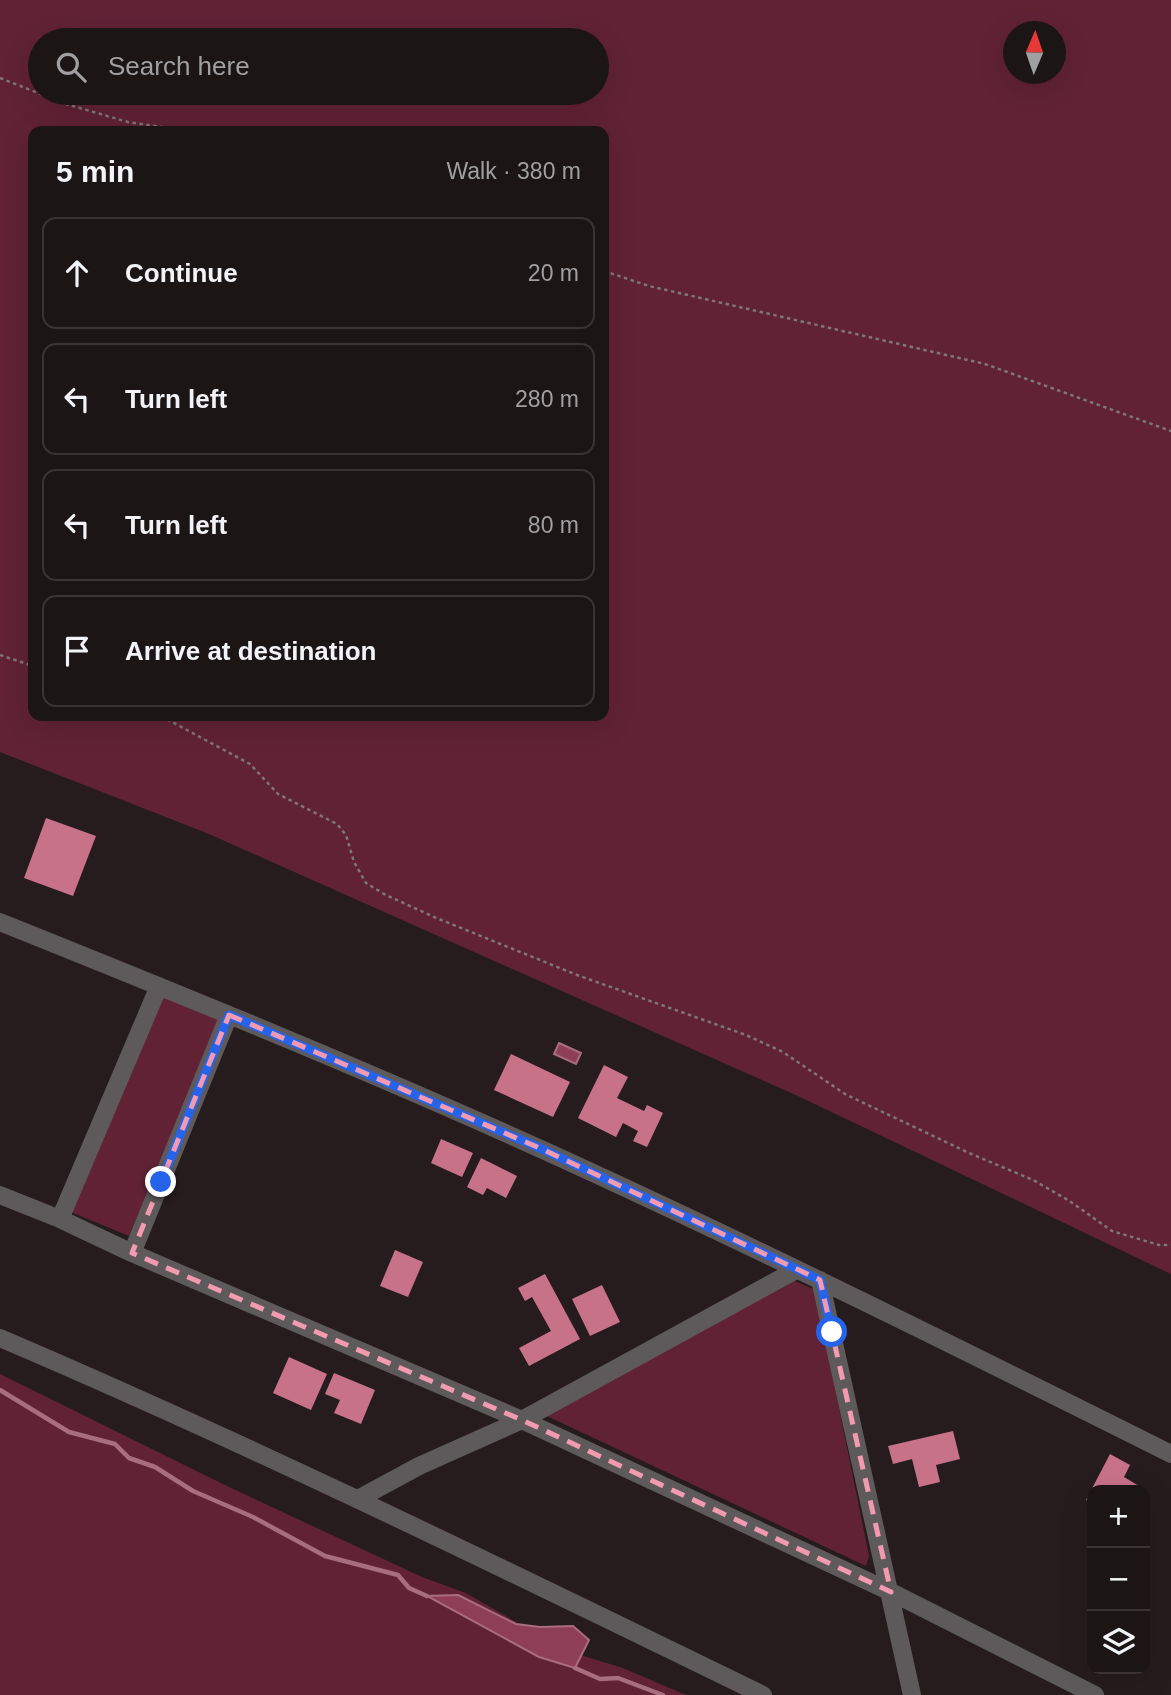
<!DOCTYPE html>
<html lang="en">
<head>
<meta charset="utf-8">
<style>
  :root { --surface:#1c1516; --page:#292223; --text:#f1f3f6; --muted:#a09fa1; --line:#3a3435 }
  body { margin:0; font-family:Helvetica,sans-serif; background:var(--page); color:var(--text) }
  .controls { position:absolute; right:21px; bottom:21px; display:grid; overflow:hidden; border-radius:14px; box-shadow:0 7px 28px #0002 }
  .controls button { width:63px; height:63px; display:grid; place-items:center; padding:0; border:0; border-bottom:2px solid var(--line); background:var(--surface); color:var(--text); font:35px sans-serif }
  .compass { position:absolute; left:1003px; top:21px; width:63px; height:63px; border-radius:50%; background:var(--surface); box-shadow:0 7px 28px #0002; rotate:2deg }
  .stop { position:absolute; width:21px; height:21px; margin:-16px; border:5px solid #2563eb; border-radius:50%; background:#fff }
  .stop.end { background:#2563eb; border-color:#fff; box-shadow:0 2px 7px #0008 }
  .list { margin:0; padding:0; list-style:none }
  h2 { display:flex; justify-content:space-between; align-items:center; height:91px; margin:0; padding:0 28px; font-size:30px }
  h2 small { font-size:23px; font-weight:400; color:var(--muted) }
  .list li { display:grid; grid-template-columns:46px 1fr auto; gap:21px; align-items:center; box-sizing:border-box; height:112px; margin:0 14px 14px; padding:0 14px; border:2px solid var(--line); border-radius:14px }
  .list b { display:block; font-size:26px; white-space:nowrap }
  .list em { font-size:23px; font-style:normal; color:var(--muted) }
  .icon { flex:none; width:38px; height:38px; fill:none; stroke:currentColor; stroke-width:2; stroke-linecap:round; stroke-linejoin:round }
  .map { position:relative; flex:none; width:1171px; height:1695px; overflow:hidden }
  .search { position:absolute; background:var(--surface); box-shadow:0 7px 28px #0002; left:28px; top:28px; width:581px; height:77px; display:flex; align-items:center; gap:18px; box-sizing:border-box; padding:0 24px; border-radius:38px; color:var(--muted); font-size:26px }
  .panel { position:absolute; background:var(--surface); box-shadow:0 7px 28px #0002; left:28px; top:126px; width:581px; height:595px; border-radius:14px }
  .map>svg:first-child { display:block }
  .green { fill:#612236; fill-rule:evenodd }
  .water { fill:#8f3e57; stroke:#a86d7f; stroke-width:2 }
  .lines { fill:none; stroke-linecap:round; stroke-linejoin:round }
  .stream { stroke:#a86d7f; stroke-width:4.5 }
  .building { fill:#c8728a }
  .path { stroke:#7f7678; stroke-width:2.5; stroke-dasharray:3.5 3.5; stroke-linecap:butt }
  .minor { stroke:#5e595a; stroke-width:18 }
  .route { stroke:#2563eb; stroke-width:9 }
  .marked { fill:none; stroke:#f19ab1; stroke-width:5; stroke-dasharray:14 9; stroke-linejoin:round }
</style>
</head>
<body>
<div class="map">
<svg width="1171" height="1695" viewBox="0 0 1171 1695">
  <rect width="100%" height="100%" fill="#261c1e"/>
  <!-- green -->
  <path class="green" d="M 0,0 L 1171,0 L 1171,1274 L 800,1097 L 209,834 L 0,752 ZM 1014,32 L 1056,32 L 1056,74 L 1014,74 ZM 40,40 L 597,40 L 597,93 L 40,93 ZM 33,131 L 604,131 L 604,716 L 33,716 Z
    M 161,996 L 219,1020 L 129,1236 L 71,1212 Z
    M 795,1281 L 815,1290 L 869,1556 L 866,1566 L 547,1416 L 551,1407 Z
    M 0,1374 L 229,1487 L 422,1577 L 466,1593 L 564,1650 L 623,1668 L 686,1695 L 0,1695 Z"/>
  <!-- water -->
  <path class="water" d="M 559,1043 L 581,1053 L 576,1064 L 554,1054 Z
    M 458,1595 L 516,1624 L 540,1627 L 573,1626 L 589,1640 L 575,1668 L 539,1657 L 427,1596 Z"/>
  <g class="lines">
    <!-- stream -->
    <path class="stream" d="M 0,1390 L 69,1432 L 115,1444 L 129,1458 L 155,1467 L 193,1491 L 253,1517 L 325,1556 L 398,1575 L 409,1588 L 427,1596
      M 575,1668 L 600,1679 L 618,1678 L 663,1695"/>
  </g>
  <!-- building -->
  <path class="building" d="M 46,818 L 96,836 L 73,896 L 24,878 Z
    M 511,1054 L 570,1082 L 553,1117 L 494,1090 Z
    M 604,1065 L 628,1077 L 617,1098 L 644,1111 L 647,1105 L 663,1113 L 647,1147 L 633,1141 L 638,1131 L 623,1123 L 616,1137 L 578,1118 Z
    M 441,1139 L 473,1153 L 462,1177 L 431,1163 Z
    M 481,1158 L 517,1176 L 506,1198 L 487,1188 L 483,1195 L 467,1187 Z
    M 395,1250 L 423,1262 L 408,1297 L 380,1286 Z
    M 545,1274 L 580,1339 L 529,1366 L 519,1348 L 551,1331 L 532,1297 L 525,1301 L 518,1288 Z
    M 602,1285 L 620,1322 L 590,1336 L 572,1299 Z
    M 289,1357 L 327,1374 L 311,1410 L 273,1393 Z
    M 334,1373 L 375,1390 L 361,1424 L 334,1413 L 340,1400 L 325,1394 Z
    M 953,1431 L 960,1459 L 936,1465 L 940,1482 L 919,1487 L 912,1459 L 893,1464 L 888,1446 Z
    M 1110,1454 L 1130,1465 L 1124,1477 L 1139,1486 L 1137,1490 L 1092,1490 L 1092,1503 L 1086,1500 Z"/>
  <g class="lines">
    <!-- path -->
    <path class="path" d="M 0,78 L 66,104 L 128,122 L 190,131
      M 604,271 L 649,286 L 985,364 L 1171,431
      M 0,655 L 33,666
      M 161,716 L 250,764 L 278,794 L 337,824 L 346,835 L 354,862 L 366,883 L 384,894 L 434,917 L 577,975 L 746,1035 L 783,1052 L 845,1094 L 969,1153 L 1033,1180 L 1068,1200 L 1112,1231 L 1159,1245 L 1171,1245"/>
    <!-- minor -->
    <path class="minor" d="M 0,922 C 182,995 364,1069 543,1150 C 754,1246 963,1350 1171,1454
      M 0,1195 L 60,1219 L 132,1253 L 522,1420 L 891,1592 L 1095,1695
      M 60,1219 L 159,986
      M 132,1253 L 229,1015
      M 820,1280 L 912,1695
      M 0,1338 C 258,1448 510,1572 763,1695
      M 358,1499 L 419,1466 L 522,1420 L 796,1270"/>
  </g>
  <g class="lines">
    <!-- route -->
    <path class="route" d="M 161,1182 L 229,1015 L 542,1149 L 820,1280 L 832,1332"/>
  </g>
  <!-- marked area -->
  <path class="marked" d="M 229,1015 L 542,1149 L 820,1280 L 891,1592 L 522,1420 L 132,1253 Z"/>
</svg>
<div class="controls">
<button>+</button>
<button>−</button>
<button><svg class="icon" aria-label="layers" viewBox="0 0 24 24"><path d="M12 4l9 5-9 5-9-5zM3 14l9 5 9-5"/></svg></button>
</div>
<svg class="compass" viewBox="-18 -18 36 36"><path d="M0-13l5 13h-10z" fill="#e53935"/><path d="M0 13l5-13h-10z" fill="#a09fa1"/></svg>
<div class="stop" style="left:832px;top:1332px"></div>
<div class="stop end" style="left:161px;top:1182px"></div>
<div class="search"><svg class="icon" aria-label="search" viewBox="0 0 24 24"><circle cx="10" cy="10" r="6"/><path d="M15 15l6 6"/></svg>Search here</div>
<section class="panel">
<h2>5 min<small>Walk · 380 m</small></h2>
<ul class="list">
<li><svg class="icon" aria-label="ahead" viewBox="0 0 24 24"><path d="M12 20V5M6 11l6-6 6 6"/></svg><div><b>Continue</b></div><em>20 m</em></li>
<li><svg class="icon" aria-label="left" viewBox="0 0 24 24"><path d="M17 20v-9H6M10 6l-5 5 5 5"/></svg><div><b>Turn left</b></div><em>280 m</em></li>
<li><svg class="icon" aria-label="left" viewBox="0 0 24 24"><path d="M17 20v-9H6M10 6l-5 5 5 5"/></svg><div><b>Turn left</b></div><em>80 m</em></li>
<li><svg class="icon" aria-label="arrive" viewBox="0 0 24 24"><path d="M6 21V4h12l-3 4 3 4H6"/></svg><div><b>Arrive at destination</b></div></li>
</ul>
</section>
</div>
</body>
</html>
